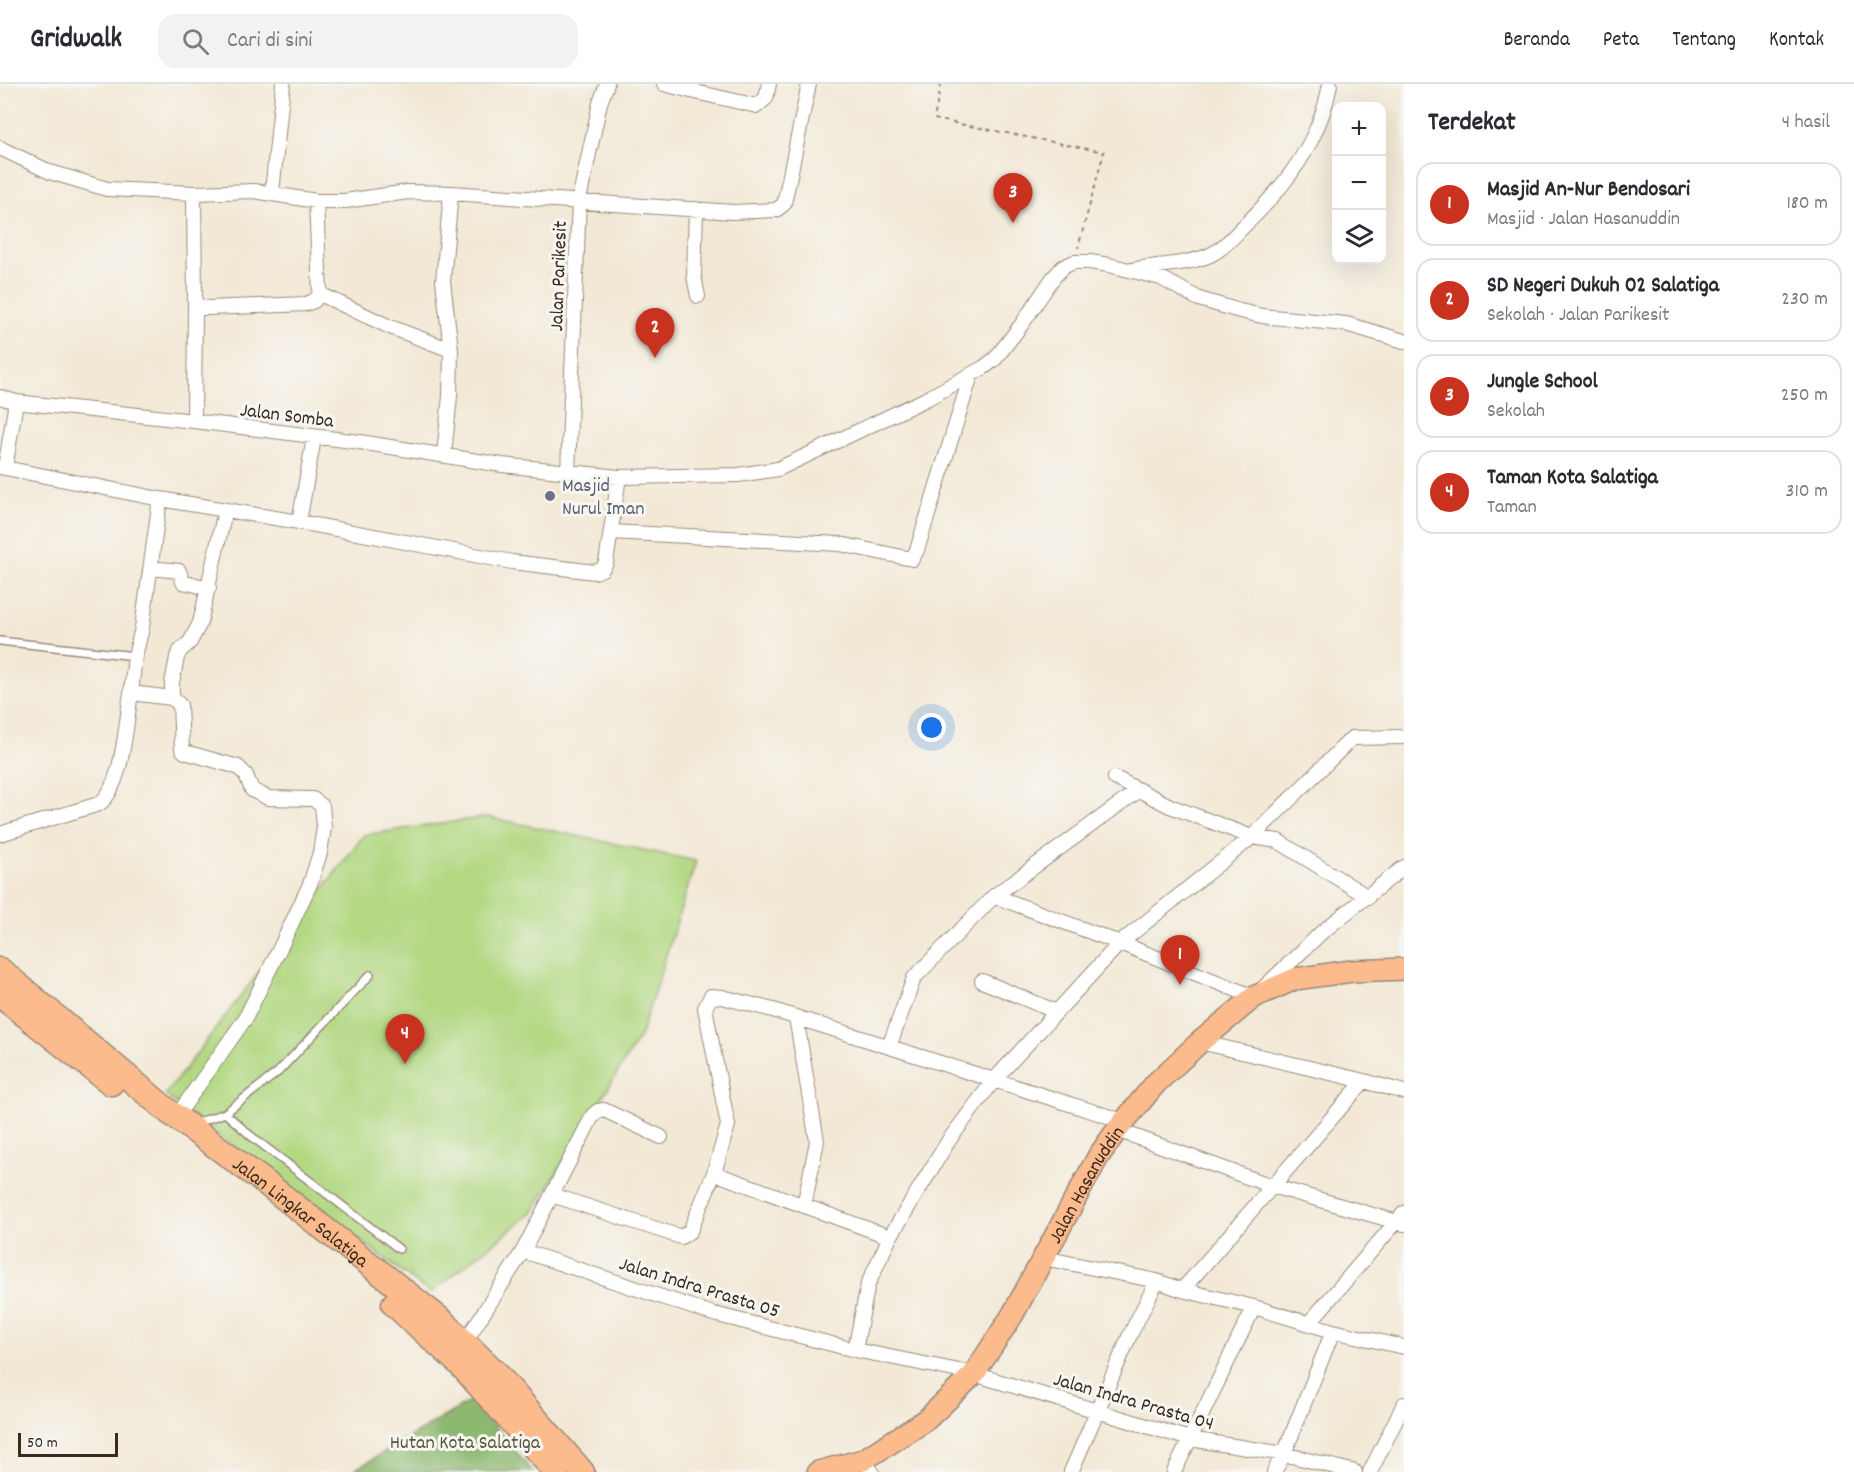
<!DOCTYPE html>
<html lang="id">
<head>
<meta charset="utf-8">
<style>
  :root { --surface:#fff; --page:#f2f2f3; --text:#2b2b33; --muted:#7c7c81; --line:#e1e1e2; --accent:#c8321e }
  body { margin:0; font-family:Dekko,sans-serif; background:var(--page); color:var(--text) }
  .controls { position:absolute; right:18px; top:18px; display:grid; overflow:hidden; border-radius:12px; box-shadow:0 6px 24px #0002 }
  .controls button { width:54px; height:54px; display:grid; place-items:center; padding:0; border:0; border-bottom:2px solid var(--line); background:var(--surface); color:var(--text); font:30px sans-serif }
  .scale { position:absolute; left:18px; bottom:15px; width:100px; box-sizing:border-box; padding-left:6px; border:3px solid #3b2a1e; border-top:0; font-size:16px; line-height:21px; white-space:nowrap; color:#3b2a1e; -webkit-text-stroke:4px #f6f6f2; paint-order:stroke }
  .you { position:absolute; left:932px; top:644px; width:21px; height:21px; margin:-15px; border:4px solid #fff; border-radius:50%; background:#1a73e8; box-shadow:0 0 0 9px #1a73e833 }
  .badge { display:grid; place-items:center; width:39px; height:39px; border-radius:50%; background:var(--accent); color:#fff; font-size:20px; font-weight:700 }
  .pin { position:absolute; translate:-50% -50px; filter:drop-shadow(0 2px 3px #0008) }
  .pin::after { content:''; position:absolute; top:32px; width:21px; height:18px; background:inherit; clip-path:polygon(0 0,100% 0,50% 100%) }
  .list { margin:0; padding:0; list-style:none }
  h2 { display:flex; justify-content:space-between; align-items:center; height:78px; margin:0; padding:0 24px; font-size:26px }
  h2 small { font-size:20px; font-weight:400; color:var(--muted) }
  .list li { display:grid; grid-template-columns:39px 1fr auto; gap:18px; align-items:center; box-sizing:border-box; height:84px; margin:0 12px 12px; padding:0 12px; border:2px solid var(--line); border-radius:18px }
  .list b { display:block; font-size:22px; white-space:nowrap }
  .list p { margin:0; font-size:20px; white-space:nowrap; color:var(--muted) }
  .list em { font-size:20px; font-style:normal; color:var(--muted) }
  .icon { flex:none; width:33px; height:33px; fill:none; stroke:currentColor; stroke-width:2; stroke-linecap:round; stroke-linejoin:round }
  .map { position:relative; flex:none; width:1404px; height:1388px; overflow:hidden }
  header { display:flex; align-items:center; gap:36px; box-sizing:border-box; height:84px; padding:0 30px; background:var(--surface); border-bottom:2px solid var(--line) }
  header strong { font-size:28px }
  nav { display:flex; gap:33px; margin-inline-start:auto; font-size:21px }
  .search { width:420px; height:54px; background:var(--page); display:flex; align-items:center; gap:15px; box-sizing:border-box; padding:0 21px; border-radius:18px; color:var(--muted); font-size:22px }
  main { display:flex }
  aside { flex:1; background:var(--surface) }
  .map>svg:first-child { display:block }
  .green { fill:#b2d882; stroke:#768150; stroke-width:1.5 }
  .forest { fill:#8db870; stroke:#647147; stroke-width:1.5 }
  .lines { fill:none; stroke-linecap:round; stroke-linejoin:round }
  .lane-casing { stroke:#97897a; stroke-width:10 }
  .street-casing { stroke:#97897a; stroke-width:16 }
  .primary-casing { stroke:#97897a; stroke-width:24 }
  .highway-casing { stroke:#97897a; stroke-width:27 }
  .path { stroke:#97897a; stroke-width:2; stroke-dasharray:4.5 4.5; stroke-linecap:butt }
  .lane { stroke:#fff; stroke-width:7 }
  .street { stroke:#fff; stroke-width:14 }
  .primary { stroke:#fbbb8d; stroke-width:21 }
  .highway { stroke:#fbbb8d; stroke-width:24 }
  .worship-dot { fill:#6b7280; stroke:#f6f6f2; stroke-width:2 }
  .labels { text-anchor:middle; stroke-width:6; stroke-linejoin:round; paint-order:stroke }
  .street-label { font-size:20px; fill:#3b2a1e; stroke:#f6f6f2 }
  .worship-label { font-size:20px; fill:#5b616d; stroke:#f6f6f2; text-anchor:start }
  .park-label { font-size:20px; fill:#595637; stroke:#f6f6f2 }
</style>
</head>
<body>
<header>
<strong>Gridwalk</strong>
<div class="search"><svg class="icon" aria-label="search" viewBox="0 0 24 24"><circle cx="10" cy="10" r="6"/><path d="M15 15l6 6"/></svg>Cari di sini</div>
<nav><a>Beranda</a><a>Peta</a><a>Tentang</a><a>Kontak</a></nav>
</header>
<main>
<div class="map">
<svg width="1404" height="1388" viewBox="0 0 1404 1388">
  <rect width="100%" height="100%" fill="#f6f6f2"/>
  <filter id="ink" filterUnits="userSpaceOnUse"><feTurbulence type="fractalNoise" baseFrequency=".0167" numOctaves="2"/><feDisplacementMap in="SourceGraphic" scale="12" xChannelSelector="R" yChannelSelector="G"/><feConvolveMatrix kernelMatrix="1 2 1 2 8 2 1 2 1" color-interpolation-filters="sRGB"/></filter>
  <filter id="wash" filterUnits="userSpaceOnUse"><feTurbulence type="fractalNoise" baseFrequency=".008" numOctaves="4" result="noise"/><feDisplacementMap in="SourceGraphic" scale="24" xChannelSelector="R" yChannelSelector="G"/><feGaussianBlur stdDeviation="1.35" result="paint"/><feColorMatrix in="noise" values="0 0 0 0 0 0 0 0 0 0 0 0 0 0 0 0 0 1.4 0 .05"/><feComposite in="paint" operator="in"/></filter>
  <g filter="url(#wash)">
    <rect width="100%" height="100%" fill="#f3e8d5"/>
    <!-- green -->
    <path class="green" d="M 487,733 L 696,777 L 641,950 L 532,1129 L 430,1209 L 165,1011 L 364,751 Z"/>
    <!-- forest -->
    <path class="forest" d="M 472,1316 L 533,1388 L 351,1388 Z"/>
  </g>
  <g filter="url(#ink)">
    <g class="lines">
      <!-- lane casing -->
      <g class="lane-casing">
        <path id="lane" d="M 0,557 L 135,572
          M 225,1029 L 278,988 L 370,891
          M 193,1040 L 225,1029 L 251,1052 L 399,1165"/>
      </g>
      <!-- street casing -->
      <g class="street-casing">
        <path id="street" d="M 664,0 L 691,7
          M 693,0 L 691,7 L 757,22 L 766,14 L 769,0
          M 0,64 L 50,88 L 107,105 L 194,109 L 254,107 L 316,117 L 345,117 L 408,108 L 451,109 L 733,128 L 776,126 L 784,120 L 809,0
          M 194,109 L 195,222 L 208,224 L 306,220 L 314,217 L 320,210 L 316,117
          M 272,109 L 283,0
          M 696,125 L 694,192 L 698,212
          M 1136,185 C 1159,181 1192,180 1212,170 C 1224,164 1234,152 1243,143 C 1285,103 1320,58 1330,0
          M 320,210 L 390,243 L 451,266 L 443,197 L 451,109
          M 0,313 L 16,318 L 194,337 L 360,358 L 502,381 L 619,393 L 738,391 L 778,385 L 926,315 L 983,284 L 995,275 L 1022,240 L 1053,194 L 1063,183 L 1074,178 L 1090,178 L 1109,181 L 1161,194 L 1199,215 L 1240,227 L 1262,232 L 1346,240 L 1404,257
          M 194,337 L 195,222
          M 444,371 L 450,312 L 451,266
          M 0,383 L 160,415 L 299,438 L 512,478 L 595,488 L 602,485 L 606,479 L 619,393
          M 5,384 L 16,318
          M 568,388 L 579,116 L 600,19 L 607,0
          M 160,415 L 142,544 L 135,572 L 131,609 L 172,614
          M 299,438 L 314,354
          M 611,448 L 840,460 L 912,475 L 917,466 L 971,291
          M 151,484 L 179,487 L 183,498 L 209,504
          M 1115,694 L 1170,722 L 1252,753 L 1278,757 L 1368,813
          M 0,750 L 99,720 C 123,703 126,638 131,609
          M 994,812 L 1120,859 L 1254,913 L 1322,848 L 1404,783
          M 982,897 L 1057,928
          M 796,933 L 817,1057 L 804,1122
          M 1200,958 L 1364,997 L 1404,1008
          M 889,963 L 914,894 L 994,812 L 1139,706
          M 176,1033 L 245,935 L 282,860 L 310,800 L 320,769 L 324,743 L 322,722 L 313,715 L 268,714 L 252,706 L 246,691 L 238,683 L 185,668 L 182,665 L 180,621 L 172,614 L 172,599 L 177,573 L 180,567 L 190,558 L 200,539 L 225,427
          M 1117,1046 L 1272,1102 L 1404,1140
          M 714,1089 L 890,1153
          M 552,1111 L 681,1153 L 690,1147 L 714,1089 L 728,1041 L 705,924 L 711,912 L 722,913 L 773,926 L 994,996 L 1120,859 L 1252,753 L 1352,654 L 1404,653
          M 523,1167 L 710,1229 L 855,1266 L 974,1290 L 1190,1355 L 1284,1370 L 1355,1388
          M 1044,1174 L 1157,1197 L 1182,1206 L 1254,1223 L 1333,1247 L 1404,1263
          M 1182,1206 L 1364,997
          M 1309,1239 L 1404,1129
          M 465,1258 L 523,1167 L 593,1031 L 598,1027 L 604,1026 L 661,1053
          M 855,1266 L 868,1200 L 890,1153 L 949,1056 L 994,996 L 1123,1037
          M 863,1376 L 872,1388
          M 1071,1388 L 1130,1251 L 1157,1197
          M 1174,1388 L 1254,1223
          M 1274,1388 L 1284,1370 L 1333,1247
          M 1370,1388 L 1404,1320"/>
      </g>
      <!-- primary casing -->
      <g class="primary-casing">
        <g id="primary">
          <path id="s1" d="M 818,1388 L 863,1376 L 914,1344 L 927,1335 L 974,1290 L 1013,1230 L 1098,1073 L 1117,1046 L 1156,999 L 1200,958 L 1254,913 L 1295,895 L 1352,887 L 1404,885"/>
        </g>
      </g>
      <!-- highway casing -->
      <g class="highway-casing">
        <g id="highway">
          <path id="s2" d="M 0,886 L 168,1027 L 262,1096 L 442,1237 L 496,1289 L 582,1388"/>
          <path d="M 0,911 L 111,999"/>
          <path d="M 394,1220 L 460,1280 L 556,1388"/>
        </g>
      </g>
      <!-- path -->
      <path class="path" d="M 941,0 L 934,35 L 1104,68 L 1078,164"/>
      <!-- lane -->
      <use href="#lane" class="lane"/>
      <!-- street -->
      <use href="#street" class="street"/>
      <!-- primary -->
      <use href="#primary" class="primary"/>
      <!-- highway -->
      <use href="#highway" class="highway"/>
    </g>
  </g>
  <!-- markers -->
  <circle class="worship-dot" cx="550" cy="412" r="6"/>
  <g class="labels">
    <!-- street labels -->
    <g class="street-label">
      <text transform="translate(557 192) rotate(-88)" y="7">Jalan Parikesit</text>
      <text transform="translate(287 330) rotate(7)" y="7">Jalan Somba</text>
      <text dy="7" stroke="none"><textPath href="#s1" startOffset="408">Jalan Hasanuddin</textPath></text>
      <text dy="7" stroke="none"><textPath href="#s2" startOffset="386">Jalan Lingkar Salatiga</textPath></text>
      <text transform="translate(700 1202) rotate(17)" y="7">Jalan Indra Prasta 05</text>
      <text transform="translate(1134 1316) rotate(16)" y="7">Jalan Indra Prasta 04</text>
    </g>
    <!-- worship labels -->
    <g class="worship-label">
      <text x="562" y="407">Masjid<tspan x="562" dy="23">Nurul Iman</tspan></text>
    </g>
    <!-- park labels -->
    <g class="park-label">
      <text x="465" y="1364">Hutan Kota Salatiga</text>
    </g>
  </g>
</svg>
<div class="controls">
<button>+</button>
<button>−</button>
<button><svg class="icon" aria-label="layers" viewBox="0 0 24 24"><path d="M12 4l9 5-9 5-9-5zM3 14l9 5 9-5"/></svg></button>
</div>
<div class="scale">50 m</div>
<div class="you"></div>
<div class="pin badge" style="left:1180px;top:901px">1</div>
<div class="pin badge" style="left:655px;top:274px">2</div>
<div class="pin badge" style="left:1013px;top:139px">3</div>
<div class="pin badge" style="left:405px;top:980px">4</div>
</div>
<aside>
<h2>Terdekat<small>4 hasil</small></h2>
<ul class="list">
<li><span class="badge">1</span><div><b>Masjid An-Nur Bendosari</b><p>Masjid · Jalan Hasanuddin</p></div><em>180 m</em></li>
<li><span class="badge">2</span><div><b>SD Negeri Dukuh 02 Salatiga</b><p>Sekolah · Jalan Parikesit</p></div><em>230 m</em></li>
<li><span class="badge">3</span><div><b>Jungle School</b><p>Sekolah</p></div><em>250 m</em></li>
<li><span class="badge">4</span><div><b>Taman Kota Salatiga</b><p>Taman</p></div><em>310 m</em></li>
</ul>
</aside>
</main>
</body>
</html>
